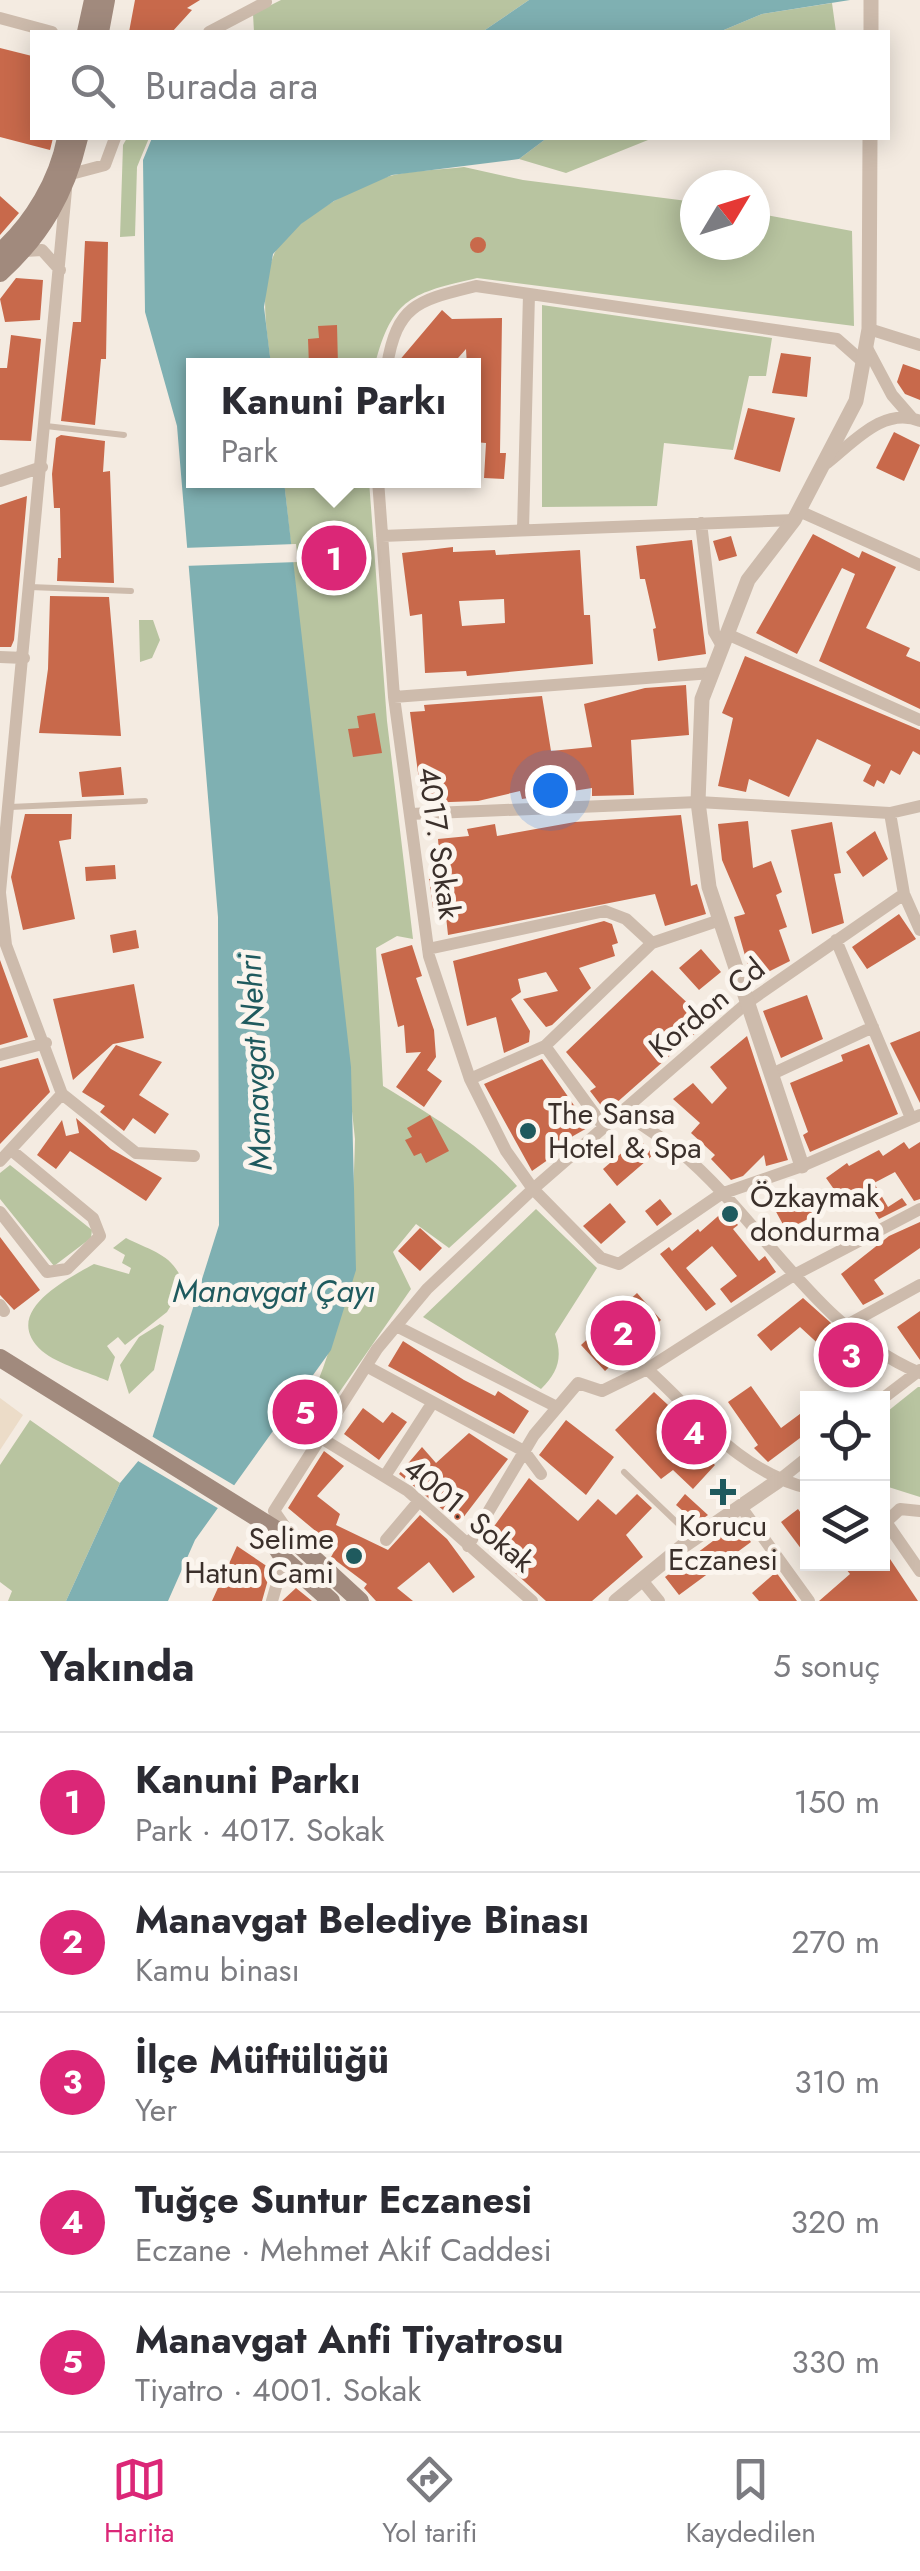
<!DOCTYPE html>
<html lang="tr">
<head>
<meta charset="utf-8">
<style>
  :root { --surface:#fff; --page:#f2f2f3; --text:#2b2b33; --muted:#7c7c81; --line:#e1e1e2; --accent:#db2777 }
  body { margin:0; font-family:Jost,sans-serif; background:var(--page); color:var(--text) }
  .controls { position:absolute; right:30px; bottom:30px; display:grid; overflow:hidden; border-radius:0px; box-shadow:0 5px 25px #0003 }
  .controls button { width:90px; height:90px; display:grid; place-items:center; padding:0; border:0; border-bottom:2px solid var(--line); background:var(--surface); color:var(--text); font:50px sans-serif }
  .compass { position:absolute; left:680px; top:170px; width:90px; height:90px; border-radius:50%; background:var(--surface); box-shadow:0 5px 25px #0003; rotate:52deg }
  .you { position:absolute; left:550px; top:790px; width:35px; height:35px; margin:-25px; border:8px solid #fff; border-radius:50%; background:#1a73e8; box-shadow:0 0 0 15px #1a73e833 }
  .badge { display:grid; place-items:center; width:65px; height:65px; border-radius:50%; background:var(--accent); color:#fff; font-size:32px; font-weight:700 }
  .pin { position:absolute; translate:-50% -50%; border:5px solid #fff; box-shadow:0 2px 10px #0006 }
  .popup { position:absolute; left:186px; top:358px; width:295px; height:130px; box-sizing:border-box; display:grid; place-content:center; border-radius:0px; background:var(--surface); filter:drop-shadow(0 2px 8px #0005); font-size:32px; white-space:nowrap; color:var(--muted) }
  .popup b { font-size:38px; color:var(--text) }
  .popup::after { content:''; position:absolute; left:50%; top:100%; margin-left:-20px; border:20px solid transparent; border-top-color:var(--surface) }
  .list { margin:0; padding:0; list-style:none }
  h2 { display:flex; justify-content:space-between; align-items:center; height:130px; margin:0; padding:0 40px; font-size:42px }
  h2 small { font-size:32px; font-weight:400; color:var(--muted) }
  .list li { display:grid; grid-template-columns:65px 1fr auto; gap:30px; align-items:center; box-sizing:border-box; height:140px; padding:0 40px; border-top:2px solid var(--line) }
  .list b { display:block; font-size:38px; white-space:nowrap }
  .list p { margin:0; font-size:32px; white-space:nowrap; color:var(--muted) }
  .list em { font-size:32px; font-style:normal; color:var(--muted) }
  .icon { flex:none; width:55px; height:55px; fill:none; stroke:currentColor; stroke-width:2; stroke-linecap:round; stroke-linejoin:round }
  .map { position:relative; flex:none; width:920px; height:1601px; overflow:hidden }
  .search { position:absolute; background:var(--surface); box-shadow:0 5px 25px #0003; left:30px; right:30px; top:30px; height:110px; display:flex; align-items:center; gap:25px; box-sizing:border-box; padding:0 35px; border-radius:0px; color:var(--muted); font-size:38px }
  .sheet { height:830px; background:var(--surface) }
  nav { display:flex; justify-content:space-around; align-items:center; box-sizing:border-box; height:140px; border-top:2px solid var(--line); background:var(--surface); font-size:28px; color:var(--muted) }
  nav a { display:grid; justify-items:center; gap:5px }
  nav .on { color:var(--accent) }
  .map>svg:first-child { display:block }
  .green { fill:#b8c4a0 }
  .plaza { fill:#ecdcc8 }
  .water { fill:#7fb0b2 }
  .pier { fill:#f4ebe1 }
  .building { fill:#c8694b; fill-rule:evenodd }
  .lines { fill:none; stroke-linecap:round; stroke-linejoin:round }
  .service { stroke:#cdbbac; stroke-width:6 }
  .minor { stroke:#cdbbac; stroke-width:12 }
  .tertiary { stroke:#cdbbac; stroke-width:15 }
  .secondary { stroke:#a18a7d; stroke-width:18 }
  .poi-dot { fill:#1f5a5e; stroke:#fbf5ee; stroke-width:4 }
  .labels { text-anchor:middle; stroke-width:10; stroke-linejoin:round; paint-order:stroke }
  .street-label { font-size:30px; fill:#3b302b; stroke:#fbf5ee }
  .poi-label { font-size:30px; fill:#3b302b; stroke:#fbf5ee; text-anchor:start }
  .water-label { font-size:32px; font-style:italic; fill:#1f5a5e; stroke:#fbf5ee }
</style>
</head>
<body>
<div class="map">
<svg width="920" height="1601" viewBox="0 0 920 1601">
  <rect width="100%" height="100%" fill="#f4ebe1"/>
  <!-- green -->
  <path class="green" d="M 281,0 L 529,0 L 482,32 L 254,32 L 253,14 Z
    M 832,3 L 836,32 L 719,32 L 762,14 Z
    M 127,138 L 149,138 L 137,167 L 135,236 L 120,237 L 123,145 Z
    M 547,138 L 653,138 L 566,173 L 519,159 Z
    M 464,167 L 523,180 L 695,202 L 695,245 L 755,245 L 755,213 L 852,231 L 854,326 L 477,278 C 413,293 392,297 375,365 L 271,366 C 267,331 259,291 273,257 C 286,223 360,183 394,175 C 416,170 441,170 464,167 Z
    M 542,305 L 772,338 L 766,376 L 749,376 L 733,450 L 664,443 L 657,506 L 542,507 Z
    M 284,481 L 369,481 L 387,721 L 413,939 L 397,936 L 376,948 L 383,1086 C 431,1115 480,1144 517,1186 L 449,1248 L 416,1224 L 393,1252 L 411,1289 L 336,1397 L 318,1381 C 348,1309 353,1217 355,1139 Z
    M 139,620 L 153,620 L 160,640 L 152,658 L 140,662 Z
    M 10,1165 L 92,1230 L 91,1238 L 54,1266 L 0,1199 L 0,1173 Z
    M 536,1209 L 597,1268 L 555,1334 C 563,1358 558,1372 541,1389 L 423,1317 Z
    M 126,1238 C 151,1251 176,1255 183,1285 L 167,1312 L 125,1345 L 118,1337 L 107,1346 L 115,1357 L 108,1381 C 88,1372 59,1365 42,1351 C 0,1313 65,1280 94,1264 L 129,1274 L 131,1268 L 122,1263 L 125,1255 L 113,1248 Z
    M 160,1324 L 164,1326 L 154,1370 L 129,1394 L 120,1365 L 139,1337 Z
    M 918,1387 L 920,1387 L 920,1497 L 882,1485 L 883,1415 Z
    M 30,1420 L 120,1483 L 66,1601 L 8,1601 L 12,1591 L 0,1582 L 0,1465 Z"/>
  <!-- plaza -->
  <path class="plaza" d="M 0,1398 L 23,1415 L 0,1450 Z"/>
  <!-- water -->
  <path class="water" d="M 529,0 L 850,0 L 762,14 L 719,32 L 482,32 Z
    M 152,138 L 547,138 L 519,159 L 392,175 L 334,201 L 301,224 L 273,254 L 264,307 L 271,365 L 194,366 L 194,480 L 284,481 L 351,1067 L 356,1270 L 331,1350 L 195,1540 L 168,1601 L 66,1601 L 120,1483 L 149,1448 L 219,1225 L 218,917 L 177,426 L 145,312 L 143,160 Z"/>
  <!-- pier -->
  <path class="pier" d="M 296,544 L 298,562 L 183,566 L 182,548 Z
    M 148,1434 L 237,1487 L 221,1510 L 133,1458 Z"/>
  <!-- building -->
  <path class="building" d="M 135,0 L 200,0 L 187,8 L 192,10 L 172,32 L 129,32 Z
    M 0,48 L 32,56 L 32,138 L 53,138 L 50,150 L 0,137 Z
    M 0,196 L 19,213 L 0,235 Z
    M470 245a8 8 0 1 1 16 0a8 8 0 1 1-16 0Z
    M 85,241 L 108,242 L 106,359 L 101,359 L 95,425 L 61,421 L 73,322 L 81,322 Z
    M 16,278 L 43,280 L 40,320 L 5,322 L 0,299 Z
    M 442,310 L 452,319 L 502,318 L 500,453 L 506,453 L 504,479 L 484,478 L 486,443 L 474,442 L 474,366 L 467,366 L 466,349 L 451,366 L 398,362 Z
    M 337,325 L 338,366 L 309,366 L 308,339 L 319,338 L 318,326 Z
    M 11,335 L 41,339 L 31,441 L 0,440 L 0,368 L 7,368 Z
    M 781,353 L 811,357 L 807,397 L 772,393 Z
    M 903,364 L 920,370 L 920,400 L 905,394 L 897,382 Z
    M 748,408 L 795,418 L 780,472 L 734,459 Z
    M 894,432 L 920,445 L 904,481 L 876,468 Z
    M 61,435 L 105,441 L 103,472 L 110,471 L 114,583 L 57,581 L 58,558 L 61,558 L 60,508 L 54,508 L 52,474 L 56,438 Z
    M 27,496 L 14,640 L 11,647 L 0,647 L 0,505 Z
    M 813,534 L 859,558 L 862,551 L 896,567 L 866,628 L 910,648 L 906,656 L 920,662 L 920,709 L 819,661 L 855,574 L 842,568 L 797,654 L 756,633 Z
    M 731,536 L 737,556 L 719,561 L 713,541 Z
    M 692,540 L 706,654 L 658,661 L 653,629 L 656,628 L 645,579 L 640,579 L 636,546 Z
    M 453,547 L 453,552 L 495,550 L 496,555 L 580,550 L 584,615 L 590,615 L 593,664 L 467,676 L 466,671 L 425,673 L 422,614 L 410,616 L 402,553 ZM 504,599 L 505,623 L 462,626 L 459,601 Z
    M 50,596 L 109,597 L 121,736 L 39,733 L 48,669 Z
    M 745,656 L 920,730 L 920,755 L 913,751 L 900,775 L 891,770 L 884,784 L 877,780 L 874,787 L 863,781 L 871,765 L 817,739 L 789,797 L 749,779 L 746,792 L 718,786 L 733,718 L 722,713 Z
    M 686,685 L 689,735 L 631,740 L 634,795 L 592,796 L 592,788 L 522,799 L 520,791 L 478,801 L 422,803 L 410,712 L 425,711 L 424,705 L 542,696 L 551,751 L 592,747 L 584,704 L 645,688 Z
    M 375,713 L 382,753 L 353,757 L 348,729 L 359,728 L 357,716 Z
    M 121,767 L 124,795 L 82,797 L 79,772 Z
    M 25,814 L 72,814 L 71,839 L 59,841 L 75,919 L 23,930 L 11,877 Z
    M 681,815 L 691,886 L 697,884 L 706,914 L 665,926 L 655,894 L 448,935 L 445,907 L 433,908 L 429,879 L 441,878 L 438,839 L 469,836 L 467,829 L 495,824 L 497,836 L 575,822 Z
    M 748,821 L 753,868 L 771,861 L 782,892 L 776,895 L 787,927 L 779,930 L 790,961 L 752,980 L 734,917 L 745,914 L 722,860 L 718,824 Z
    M 832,822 L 841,873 L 834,874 L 844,923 L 812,934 L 791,830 Z
    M 875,831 L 888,859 L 863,877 L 846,852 Z
    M 115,865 L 116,879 L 86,881 L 85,867 Z
    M 899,914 L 916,939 L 867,969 L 852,947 Z
    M 604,921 L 612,924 L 618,943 L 612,945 L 615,956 L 579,968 L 591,988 L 552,1025 L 546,1027 L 523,999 L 558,991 L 546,972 L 518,979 L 521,992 L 511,999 L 530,1031 L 529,1042 L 504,1053 L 496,1017 L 467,1026 L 453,961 Z
    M 136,930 L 139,948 L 113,953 L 110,935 Z
    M 412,945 L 422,976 L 416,978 L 434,1030 L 436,1057 L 427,1070 L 442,1081 L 424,1107 L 396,1087 L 421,1052 L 406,1053 L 404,1025 L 398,1027 L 381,954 Z
    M 701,949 L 721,972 L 699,990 L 679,968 Z
    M 0,960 L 28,1037 L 0,1045 Z
    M 652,970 L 708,1022 L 606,1112 L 590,1091 L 596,1087 L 566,1052 Z
    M 134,984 L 144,1038 L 113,1044 L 73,1080 L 53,999 Z
    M 807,995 L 823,1039 L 781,1058 L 763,1011 Z
    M 920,1031 L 920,1103 L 890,1043 Z
    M 747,1036 L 788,1160 L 766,1166 L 764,1155 L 743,1176 L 731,1180 L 711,1159 L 715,1155 L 691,1133 L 700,1123 L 673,1099 L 693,1083 L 712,1104 L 727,1088 L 710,1067 Z
    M 869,1044 L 898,1114 L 810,1152 L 803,1135 L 808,1132 L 790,1083 L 843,1061 L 841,1055 Z
    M 116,1045 L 162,1062 L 139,1095 L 169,1114 L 155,1134 L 133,1118 L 124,1131 L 100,1112 L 105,1106 L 82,1092 Z
    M 38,1058 L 50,1092 L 0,1144 L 0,1068 Z
    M 542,1059 L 589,1127 L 559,1144 L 562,1150 L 532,1171 L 484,1084 Z
    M 430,1115 L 449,1151 L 426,1163 L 421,1153 L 414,1156 L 405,1140 L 412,1137 L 407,1128 Z
    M 76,1118 L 111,1149 L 162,1178 L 146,1201 L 70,1151 L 56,1169 L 37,1155 L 62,1120 L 66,1136 L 79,1133 Z
    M 639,1138 L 653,1155 L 617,1186 L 603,1169 Z
    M 904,1142 L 909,1149 L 920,1142 L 920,1199 L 914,1201 L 895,1172 L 874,1183 L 888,1207 L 902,1198 L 907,1205 L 879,1219 L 863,1192 L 845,1205 L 826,1178 L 847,1163 L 849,1166 L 879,1150 L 883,1156 Z
    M 801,1193 L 814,1216 L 786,1230 L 774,1208 Z
    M 660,1199 L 672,1214 L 657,1226 L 645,1211 Z
    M 610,1203 L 626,1222 L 601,1244 L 583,1226 Z
    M 725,1210 L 738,1225 L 733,1229 L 759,1261 L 765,1256 L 776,1272 L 731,1303 L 720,1289 L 737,1276 L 712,1246 L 686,1268 L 716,1304 L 706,1311 L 660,1254 L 669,1247 L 672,1251 L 698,1229 L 700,1232 Z
    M 920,1222 L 920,1248 L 874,1280 L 884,1294 L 863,1305 L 841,1274 L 889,1236 Z
    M 420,1228 L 442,1248 L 420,1271 L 398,1251 Z
    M 0,1237 L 40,1290 L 14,1310 L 0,1295 Z
    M 637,1293 L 661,1320 L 651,1329 L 651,1343 L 641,1348 L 633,1345 L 605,1371 L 581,1345 Z
    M 803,1298 L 868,1356 L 850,1373 L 800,1327 L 771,1351 L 757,1335 Z
    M 920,1311 L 920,1360 L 897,1327 Z
    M 403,1341 L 464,1380 L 495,1396 L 498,1391 L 529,1411 L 514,1434 L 388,1366 Z
    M 751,1386 L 781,1428 L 808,1408 L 808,1432 L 768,1462 L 754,1448 L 758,1445 L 728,1402 Z
    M 654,1392 L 693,1428 L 685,1437 L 715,1465 L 693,1489 L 673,1470 L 661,1479 L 615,1430 Z
    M 363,1408 L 383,1423 L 392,1412 L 407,1422 L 379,1460 L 344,1434 Z
    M 566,1420 L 614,1457 L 586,1495 L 539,1455 Z
    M 469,1433 L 508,1459 L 459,1523 L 399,1474 L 422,1447 L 436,1463 Z
    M 324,1451 L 344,1466 L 317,1496 L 340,1514 L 336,1525 L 388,1550 L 420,1515 L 447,1539 L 475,1577 L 453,1593 L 429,1562 L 397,1588 L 413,1601 L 376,1601 L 364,1588 L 367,1584 L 331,1557 L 336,1548 L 288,1508 Z
    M 529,1478 L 578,1521 L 598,1499 L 616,1515 L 637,1494 L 652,1508 L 626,1535 L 643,1557 L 592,1601 L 546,1601 L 482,1543 Z
    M 685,1494 L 708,1515 L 697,1523 L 676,1505 Z
    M 798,1509 L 803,1516 L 808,1513 L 808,1558 L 781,1522 Z
    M 737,1523 L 751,1542 L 679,1595 L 665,1577 Z
    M 237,1546 L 271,1569 L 262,1601 L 212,1601 Z
    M 882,1547 L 918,1601 L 819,1601 L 850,1574 L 842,1564 L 882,1564 Z
    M 776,1572 L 797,1601 L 759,1601 L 752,1593 Z
    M 296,1588 L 312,1601 L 282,1601 Z"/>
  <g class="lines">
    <!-- service -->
    <path class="service" d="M 46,426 L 124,435
      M 30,587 L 131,591
      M 10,807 L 145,801
      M 624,1472 L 692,1537"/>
    <!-- minor -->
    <path class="minor" d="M 0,18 L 52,32
      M 209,32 L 266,2
      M 71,174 L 105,165 L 115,138
      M 25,251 L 42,250 L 60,270
      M 869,329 L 920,345
      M 866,346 L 892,395 L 912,418
      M 387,366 C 397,303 420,300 476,286 L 837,339 L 863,362
      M 827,463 C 854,442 884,406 920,421
      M 378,480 L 394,697 L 429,956 L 470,1079 L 506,1151 L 533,1189 L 601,1258 L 619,1264 L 721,1194 L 802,1166 L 920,1115
      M 0,481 L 42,467
      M 799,511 L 920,565
      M 701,523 L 714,632 L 722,646
      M 523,530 L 529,294
      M 382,536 L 794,520
      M 727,634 L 920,720
      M 0,657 L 24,658
      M 394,697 L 712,673
      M 890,813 L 904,894
      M 410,814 L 698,802 L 890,813 L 920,806
      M 0,892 L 66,190
      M 0,893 L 6,945 L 62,1094
      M 836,940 L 911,1118
      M 428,949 L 605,911 L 626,919 L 652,943
      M 545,1046 L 652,943 L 720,920
      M 0,1055 L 46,1043
      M 772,1074 L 873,1027
      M 470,1079 L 545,1046 L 604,1127
      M 62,1094 L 136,1153 L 194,1156
      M 622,1111 C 641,1125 661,1137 679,1151 C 762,1220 816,1330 920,1373
      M 0,1161 L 62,1094
      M 0,1212 L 47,1272 L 67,1269 L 100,1236 L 93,1218 L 11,1150
      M 0,1305 L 4,1311
      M 847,1325 L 920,1285
      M 396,1326 L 557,1407
      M 366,1366 L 524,1451 L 541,1474
      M 647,1369 C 698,1415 738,1471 808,1488
      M 882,1399 L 920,1370
      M 321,1438 L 408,1491 L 532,1601
      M 385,1476 L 431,1405
      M 778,1481 L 808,1457
      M 741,1507 L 809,1601
      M 882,1519 L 886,1522 L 900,1509 L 920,1511
      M 886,1522 L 920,1571
      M 290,1534 L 274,1511 L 377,1349 L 427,1289 L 533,1189 L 748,1002 L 904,894 L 920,930
      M 386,1540 L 419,1501
      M 468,1546 L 534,1435 L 578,1383 L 602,1391 L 647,1369 L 794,1275 L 920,1209
      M 641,1579 L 659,1601
      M 272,1601 L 284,1559"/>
    <!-- tertiary -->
    <path class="tertiary" d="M 871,32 L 871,0
      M 802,1166 L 709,887 L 698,802 L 702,699 L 748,580 L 794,520 L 856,401 L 869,329 L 870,138
      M 616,1601 L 683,1546 L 778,1481"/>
    <!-- secondary -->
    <path class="secondary" d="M 86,32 L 93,0
      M 100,32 L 106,0
      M 0,252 C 33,223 58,180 66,138
      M 0,273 C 42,235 66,193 79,138
      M 0,1358 L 296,1542 L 360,1601
      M 261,1524 L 284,1559 L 331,1601"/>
  </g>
  <!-- markers -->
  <g class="poi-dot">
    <circle cx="528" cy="1131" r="10"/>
    <circle cx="730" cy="1214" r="10"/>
    <path d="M718 1477h10v10h10v10h-10v10h-10v-10h-10v-10h10z"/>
    <circle cx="354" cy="1556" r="10"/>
  </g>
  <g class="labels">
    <!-- street labels -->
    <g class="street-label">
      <text transform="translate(439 843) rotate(82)" y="10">4017. Sokak</text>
      <text transform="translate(707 1008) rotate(-39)" y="10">Kordon Cd</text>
      <text transform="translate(469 1515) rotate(40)" y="10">4001. Sokak</text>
    </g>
    <!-- poi labels -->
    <g class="poi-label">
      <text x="548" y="1124">The Sansa<tspan x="548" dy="34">Hotel &amp; Spa</tspan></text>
      <text x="750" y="1207">Özkaymak<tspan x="750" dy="34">dondurma</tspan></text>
      <text x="723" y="1536" text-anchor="middle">Korucu<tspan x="723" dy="34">Eczanesi</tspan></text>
      <text x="334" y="1549" text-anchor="end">Selime<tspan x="334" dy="34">Hatun Cami</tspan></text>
    </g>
    <!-- water labels -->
    <g class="water-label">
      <text transform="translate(255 1062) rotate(-93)" y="11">Manavgat Nehri</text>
      <text x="274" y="1302">Manavgat Çayı</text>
    </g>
  </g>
</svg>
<div class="controls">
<button><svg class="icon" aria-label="locate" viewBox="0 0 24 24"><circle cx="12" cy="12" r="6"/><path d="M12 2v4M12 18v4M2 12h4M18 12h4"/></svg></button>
<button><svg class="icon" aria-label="layers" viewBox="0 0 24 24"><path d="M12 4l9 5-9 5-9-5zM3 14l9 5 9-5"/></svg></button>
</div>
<svg class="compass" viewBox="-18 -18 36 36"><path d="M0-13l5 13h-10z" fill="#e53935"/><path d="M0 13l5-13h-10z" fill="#7c7c81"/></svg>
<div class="you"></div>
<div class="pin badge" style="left:334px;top:558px">1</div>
<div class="popup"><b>Kanuni Parkı</b>Park</div>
<div class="pin badge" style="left:623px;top:1333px">2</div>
<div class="pin badge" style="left:851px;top:1355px">3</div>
<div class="pin badge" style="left:694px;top:1432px">4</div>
<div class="pin badge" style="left:305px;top:1412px">5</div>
<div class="search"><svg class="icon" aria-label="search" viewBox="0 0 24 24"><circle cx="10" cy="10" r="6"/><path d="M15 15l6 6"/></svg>Burada ara</div>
</div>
<section class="sheet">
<h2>Yakında<small>5 sonuç</small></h2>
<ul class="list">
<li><span class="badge">1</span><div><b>Kanuni Parkı</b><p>Park · 4017. Sokak</p></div><em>150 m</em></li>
<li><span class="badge">2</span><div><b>Manavgat Belediye Binası</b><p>Kamu binası</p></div><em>270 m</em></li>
<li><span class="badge">3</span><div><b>İlçe Müftülüğü</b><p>Yer</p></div><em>310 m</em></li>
<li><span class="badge">4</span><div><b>Tuğçe Suntur Eczanesi</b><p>Eczane · Mehmet Akif Caddesi</p></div><em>320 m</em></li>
<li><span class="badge">5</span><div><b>Manavgat Anfi Tiyatrosu</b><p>Tiyatro · 4001. Sokak</p></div><em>330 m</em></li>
</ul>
</section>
<nav>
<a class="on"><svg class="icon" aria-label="map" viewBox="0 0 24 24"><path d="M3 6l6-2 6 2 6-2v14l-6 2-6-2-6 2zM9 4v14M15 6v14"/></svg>Harita</a>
<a><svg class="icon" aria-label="directions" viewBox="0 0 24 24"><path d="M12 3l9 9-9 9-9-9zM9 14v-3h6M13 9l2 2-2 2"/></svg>Yol tarifi</a>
<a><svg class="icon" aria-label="saved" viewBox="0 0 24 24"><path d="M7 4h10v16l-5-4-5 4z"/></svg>Kaydedilen</a>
</nav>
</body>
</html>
